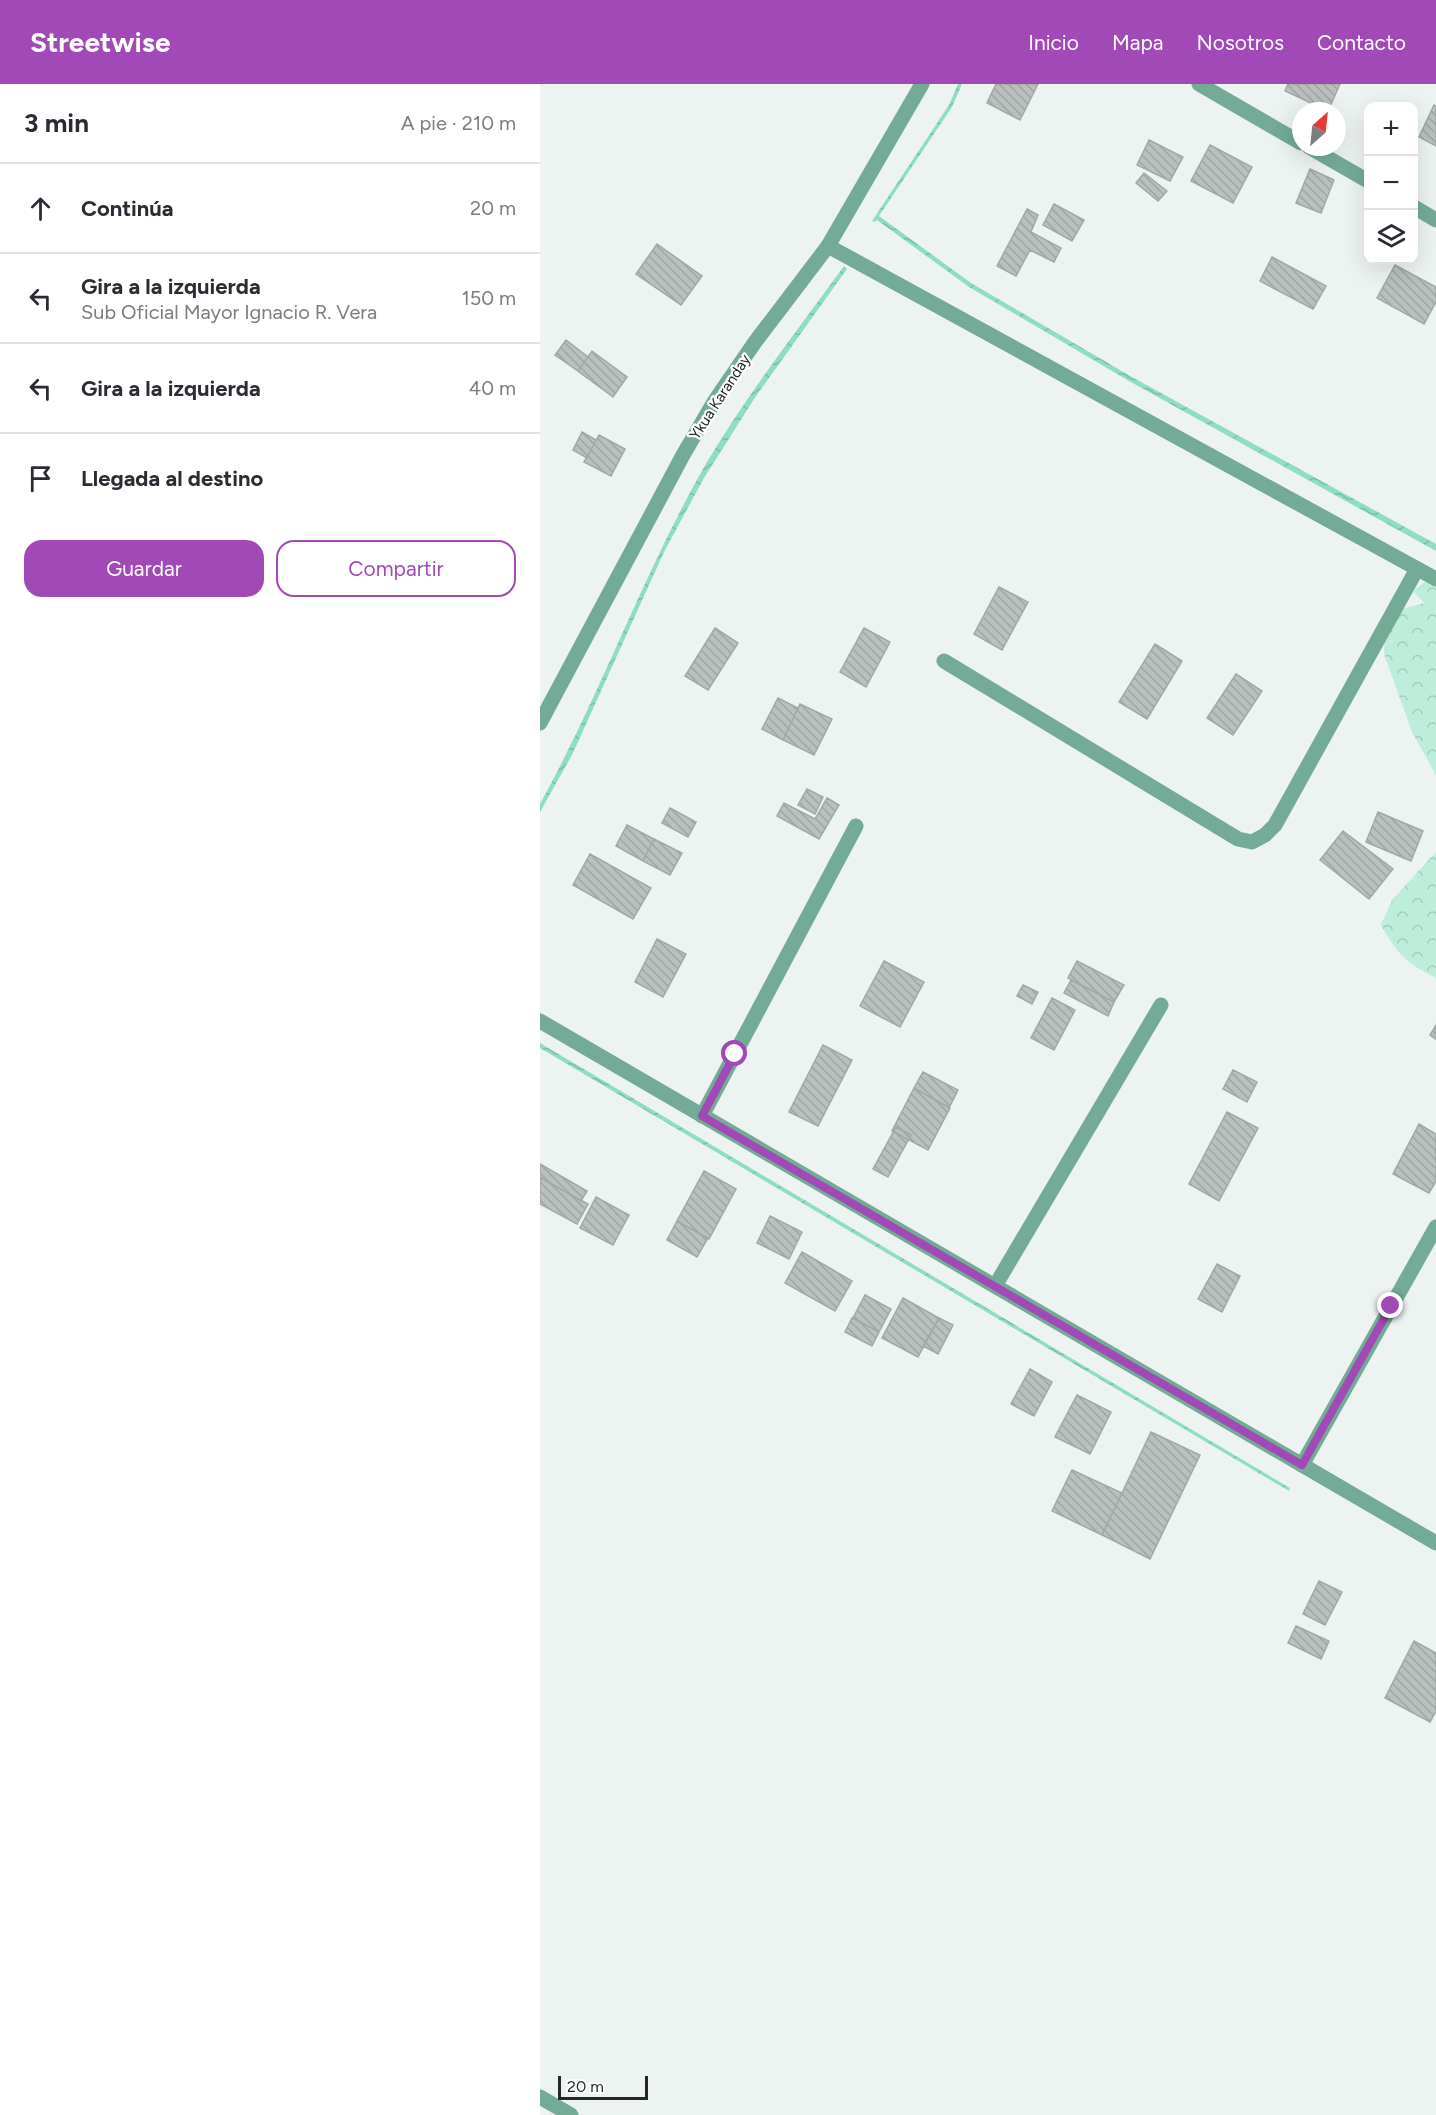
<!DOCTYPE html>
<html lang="es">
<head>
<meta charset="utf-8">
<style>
  :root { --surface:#fff; --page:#f7f7f7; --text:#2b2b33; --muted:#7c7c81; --line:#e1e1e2; --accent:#a149b6 }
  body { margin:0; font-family:Figtree,sans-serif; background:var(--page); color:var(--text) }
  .controls { position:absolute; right:18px; top:18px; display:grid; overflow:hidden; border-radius:12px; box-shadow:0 6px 24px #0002 }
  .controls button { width:54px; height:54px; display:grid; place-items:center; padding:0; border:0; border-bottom:2px solid var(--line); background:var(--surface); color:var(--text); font:30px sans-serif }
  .compass { position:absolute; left:752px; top:18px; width:54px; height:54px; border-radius:50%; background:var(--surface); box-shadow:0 6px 24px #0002; rotate:27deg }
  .scale { position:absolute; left:18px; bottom:15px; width:90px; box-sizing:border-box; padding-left:6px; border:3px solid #252827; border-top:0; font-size:16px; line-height:21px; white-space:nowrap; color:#252827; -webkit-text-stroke:4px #fff; paint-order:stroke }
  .stop { position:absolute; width:18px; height:18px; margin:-14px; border:4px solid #a149b6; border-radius:50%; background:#fff }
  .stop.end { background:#a149b6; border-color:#fff; box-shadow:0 2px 6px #0008 }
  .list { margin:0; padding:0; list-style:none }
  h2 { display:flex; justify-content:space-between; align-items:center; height:78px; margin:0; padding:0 24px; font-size:26px }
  h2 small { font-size:20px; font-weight:400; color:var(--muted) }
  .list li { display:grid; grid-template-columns:39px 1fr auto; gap:18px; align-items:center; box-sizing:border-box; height:90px; padding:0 24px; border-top:2px solid var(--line) }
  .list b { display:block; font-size:22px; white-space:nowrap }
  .list p { margin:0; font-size:20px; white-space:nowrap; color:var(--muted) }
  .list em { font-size:20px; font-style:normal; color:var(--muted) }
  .actions { display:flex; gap:12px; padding:18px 24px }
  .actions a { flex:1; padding:14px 0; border:2px solid var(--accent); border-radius:18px; text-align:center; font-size:21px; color:var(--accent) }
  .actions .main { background:var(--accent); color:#fff }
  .icon { flex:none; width:33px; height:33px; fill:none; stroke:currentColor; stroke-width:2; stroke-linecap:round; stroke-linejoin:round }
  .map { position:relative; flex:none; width:896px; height:2031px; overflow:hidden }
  header { display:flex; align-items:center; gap:36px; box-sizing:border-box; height:84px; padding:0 30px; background:var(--accent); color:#fff }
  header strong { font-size:28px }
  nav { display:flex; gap:33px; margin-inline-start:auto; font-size:21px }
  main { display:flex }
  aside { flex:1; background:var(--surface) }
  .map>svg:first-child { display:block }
  .forest { fill:url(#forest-crowns) }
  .water { fill:url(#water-waves) }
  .building { fill:url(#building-back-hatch); stroke:#a2a8a5; stroke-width:1.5 }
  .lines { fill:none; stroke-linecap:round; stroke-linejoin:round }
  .service { stroke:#73ab97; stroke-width:15 }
  .minor { stroke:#73ab97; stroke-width:15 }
  .tertiary { stroke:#73ab97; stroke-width:15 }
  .route { stroke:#a149b6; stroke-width:8 }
  .labels { text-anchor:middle; stroke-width:4.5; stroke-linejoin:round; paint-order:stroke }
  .street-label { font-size:15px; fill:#252827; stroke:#fff }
</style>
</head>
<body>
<header>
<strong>Streetwise</strong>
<nav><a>Inicio</a><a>Mapa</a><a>Nosotros</a><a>Contacto</a></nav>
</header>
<main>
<aside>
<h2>3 min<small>A pie · 210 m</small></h2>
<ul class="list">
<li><svg class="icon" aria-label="ahead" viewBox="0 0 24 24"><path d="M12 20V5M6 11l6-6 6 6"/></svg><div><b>Continúa</b></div><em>20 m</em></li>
<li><svg class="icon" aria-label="left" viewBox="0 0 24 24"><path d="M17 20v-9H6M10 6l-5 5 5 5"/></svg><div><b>Gira a la izquierda</b><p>Sub Oficial Mayor Ignacio R. Vera</p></div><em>150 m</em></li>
<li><svg class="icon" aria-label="left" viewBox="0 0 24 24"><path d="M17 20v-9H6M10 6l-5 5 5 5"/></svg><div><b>Gira a la izquierda</b></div><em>40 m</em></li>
<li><svg class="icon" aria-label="arrive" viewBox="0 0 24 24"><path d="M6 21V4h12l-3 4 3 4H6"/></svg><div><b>Llegada al destino</b></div></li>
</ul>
<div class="actions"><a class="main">Guardar</a><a>Compartir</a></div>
</aside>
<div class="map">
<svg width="896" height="2031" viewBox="0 0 896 2031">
  <defs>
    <pattern id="forest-crowns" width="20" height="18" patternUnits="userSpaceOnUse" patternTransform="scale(1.5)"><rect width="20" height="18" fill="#bceedb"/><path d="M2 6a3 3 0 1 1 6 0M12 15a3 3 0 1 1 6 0" fill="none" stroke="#a1ccbc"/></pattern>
    <pattern id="water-waves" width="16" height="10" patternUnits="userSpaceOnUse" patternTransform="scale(1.5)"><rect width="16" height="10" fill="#8fdec2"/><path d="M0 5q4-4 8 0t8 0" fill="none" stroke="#7bbea7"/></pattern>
    <pattern id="building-back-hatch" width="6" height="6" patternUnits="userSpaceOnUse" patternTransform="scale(1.5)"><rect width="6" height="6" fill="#bac0be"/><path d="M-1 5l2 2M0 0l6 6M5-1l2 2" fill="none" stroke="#a0a5a3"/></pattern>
  </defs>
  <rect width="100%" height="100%" fill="#edf3f1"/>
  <!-- forest -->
  <path class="forest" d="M 896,489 L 896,691 L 872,648 L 844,570 L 845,545 L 857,526 L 884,519 L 873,507 Z
    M 896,768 L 896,894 C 866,879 857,870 841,841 L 852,816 Z"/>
  <!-- water -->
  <path class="water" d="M 418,0 L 422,0 L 412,23 L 339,132 L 431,199 L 592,293 L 896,460 L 896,467 L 589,297 L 429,203 L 337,136 L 335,138 L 332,137 L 409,21 Z
    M 304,182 L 307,185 L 216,312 L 164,394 L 124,468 L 32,671 L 0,728 L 0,720 C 59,613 100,498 159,392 C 201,318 254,251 304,182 Z
    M 0,959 L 750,1404 L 749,1407 L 0,964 Z"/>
  <!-- building -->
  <path class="building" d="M 456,0 L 498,0 L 480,36 L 447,19 Z
    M 748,0 L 800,0 L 788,27 L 745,7 Z
    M 894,21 L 896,22 L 896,62 L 879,53 Z
    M 609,56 L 643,73 L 630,97 L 597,81 Z
    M 670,61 L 712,83 L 693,119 L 651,97 Z
    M 770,85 L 794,96 L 781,129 L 756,119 Z
    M 604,89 L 627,107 L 618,117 L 596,99 Z
    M 514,120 L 544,136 L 532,157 L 503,141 Z
    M 487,125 L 498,131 L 491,148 L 521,164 L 514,178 L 490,166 L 476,192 L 457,182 Z
    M 117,160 L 162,192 L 141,221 L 96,190 Z
    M 732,173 L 786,202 L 773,225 L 720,197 Z
    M 855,181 L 896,203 L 896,218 L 884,240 L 837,214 Z
    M 26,256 L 48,273 L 38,287 L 15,271 Z
    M 52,267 L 87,293 L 73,313 L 38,287 Z
    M 42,348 L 56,356 L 47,374 L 33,366 Z
    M 59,351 L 85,365 L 71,392 L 44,378 Z
    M 459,503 L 488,518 L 462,566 L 434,550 Z
    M 175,544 L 198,559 L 168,606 L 145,592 Z
    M 324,544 L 350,558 L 326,603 L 300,588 Z
    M 615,560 L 642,577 L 607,635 L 579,618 Z
    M 696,590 L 722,607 L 693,651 L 667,634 Z
    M 238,614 L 258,624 L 243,656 L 222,645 Z
    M 260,620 L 292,635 L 274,671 L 243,656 Z
    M 267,705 L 283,713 L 275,730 L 258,721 Z
    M 287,714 L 299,721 L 279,755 L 237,732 L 244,719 L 275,735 Z
    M 130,724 L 156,738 L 148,753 L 122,739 Z
    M 838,728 L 883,747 L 871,777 L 826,758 Z
    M 87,741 L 114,755 L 103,777 L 76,762 Z
    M 803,747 L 853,785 L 829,815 L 780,776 Z
    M 114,755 L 142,769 L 130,791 L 103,777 Z
    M 50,770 L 111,804 L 93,835 L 33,801 Z
    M 117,855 L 146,870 L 123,913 L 95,898 Z
    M 344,877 L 384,898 L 360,943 L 320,922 Z
    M 537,877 L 584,901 L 574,918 L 528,894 Z
    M 531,896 L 574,918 L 568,932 L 524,909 Z
    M 483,901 L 498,908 L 492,920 L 477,912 Z
    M 512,914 L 535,926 L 514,966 L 491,954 Z
    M 896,941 L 896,955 L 890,951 Z
    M 283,961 L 312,976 L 278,1042 L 249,1028 Z
    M 693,986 L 717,998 L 707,1018 L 683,1005 Z
    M 383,988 L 418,1006 L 409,1024 L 374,1004 Z
    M 374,1004 L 410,1024 L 388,1066 L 352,1047 Z
    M 687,1028 L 718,1044 L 679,1117 L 649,1100 Z
    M 879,1040 L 896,1050 L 896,1097 L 889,1109 L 853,1090 Z
    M 356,1043 L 371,1051 L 348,1093 L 333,1085 Z
    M 0,1080 L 47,1107 L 41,1117 L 0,1093 Z
    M 164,1087 L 196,1105 L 169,1155 L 137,1137 Z
    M 0,1094 L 48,1120 L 37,1140 L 0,1120 Z
    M 56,1113 L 89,1131 L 73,1161 L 40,1144 Z
    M 230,1132 L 262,1148 L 249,1175 L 217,1159 Z
    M 137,1137 L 168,1154 L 157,1173 L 127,1156 Z
    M 262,1168 L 312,1197 L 295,1227 L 245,1199 Z
    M 677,1180 L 700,1192 L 682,1228 L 658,1215 Z
    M 325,1211 L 351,1225 L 339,1248 L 313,1234 Z
    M 363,1214 L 399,1234 L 378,1273 L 342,1254 Z
    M 312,1234 L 339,1248 L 332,1262 L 305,1248 Z
    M 399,1234 L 413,1241 L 398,1270 L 383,1262 Z
    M 490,1285 L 512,1298 L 494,1332 L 471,1320 Z
    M 537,1311 L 571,1328 L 550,1370 L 515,1353 Z
    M 611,1348 L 660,1371 L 610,1475 L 562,1451 Z
    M 532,1386 L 582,1409 L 562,1451 L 512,1427 Z
    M 779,1497 L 802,1508 L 785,1541 L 763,1530 Z
    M 756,1542 L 789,1557 L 781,1575 L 748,1559 Z
    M 874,1557 L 896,1569 L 896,1627 L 890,1638 L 845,1614 Z"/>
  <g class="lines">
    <!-- service -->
    <path class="service" d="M 404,577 L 698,755 L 712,758 L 725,751 L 735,741 L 877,485
      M 162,1032 L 316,742
      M 455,1202 L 621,921
      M 0,2013 L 31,2031"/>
    <!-- minor -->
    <path class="minor" d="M 659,0 L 761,59
      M 769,63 L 828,97
      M 874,123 L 896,136
      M 288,162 L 896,495
      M 762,1381 L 896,1143"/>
    <!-- tertiary -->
    <path class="tertiary" d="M 0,639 L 143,371 L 174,318 L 215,258 L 288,162 L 382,0
      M 0,937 L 896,1459"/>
  </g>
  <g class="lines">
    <!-- route -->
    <path class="route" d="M 195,970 L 162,1032 L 762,1381 L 851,1222"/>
  </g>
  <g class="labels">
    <!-- street labels -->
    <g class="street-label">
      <text transform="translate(180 313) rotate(-57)" y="5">Ykua Karanday</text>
    </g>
  </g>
</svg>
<div class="controls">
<button>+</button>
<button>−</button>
<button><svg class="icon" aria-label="layers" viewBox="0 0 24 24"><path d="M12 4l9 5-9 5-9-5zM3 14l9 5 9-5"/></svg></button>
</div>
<svg class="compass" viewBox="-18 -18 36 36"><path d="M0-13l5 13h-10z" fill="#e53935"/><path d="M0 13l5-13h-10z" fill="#7c7c81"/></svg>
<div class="scale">20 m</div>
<div class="stop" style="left:195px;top:970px"></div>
<div class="stop end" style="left:851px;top:1222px"></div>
</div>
</main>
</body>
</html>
